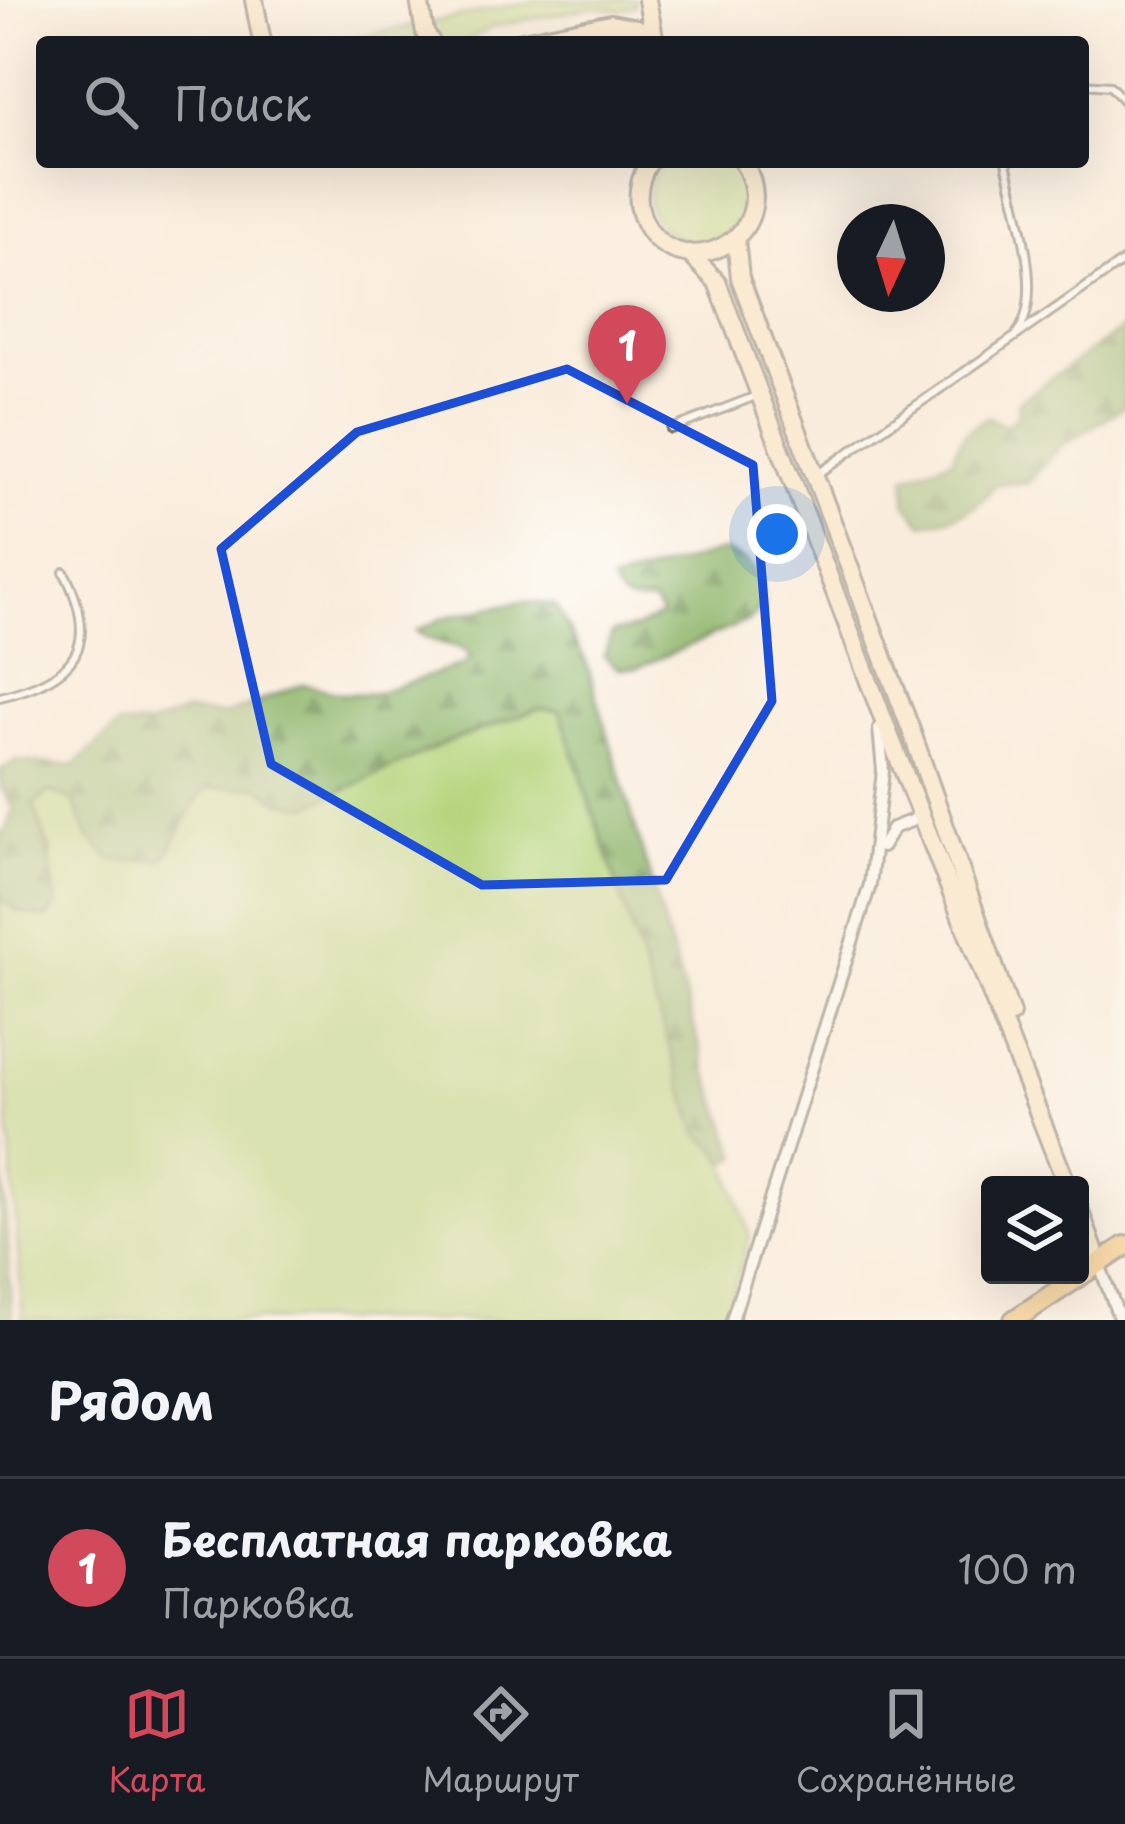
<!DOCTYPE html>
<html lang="ru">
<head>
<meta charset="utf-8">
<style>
  :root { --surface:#171b24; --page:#20242c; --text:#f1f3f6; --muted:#9ea1a6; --line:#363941; --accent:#d1495b }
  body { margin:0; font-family:"Playpen Sans",sans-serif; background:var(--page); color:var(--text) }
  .controls { position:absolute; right:36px; bottom:36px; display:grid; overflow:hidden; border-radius:12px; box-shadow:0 12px 48px #0002 }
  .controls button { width:108px; height:108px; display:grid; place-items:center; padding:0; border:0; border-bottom:3px solid var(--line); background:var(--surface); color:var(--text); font:60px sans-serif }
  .compass { position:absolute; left:837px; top:204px; width:108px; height:108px; border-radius:50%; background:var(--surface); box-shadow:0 12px 48px #0002; rotate:184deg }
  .you { position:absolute; left:777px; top:534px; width:42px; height:42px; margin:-30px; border:9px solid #fff; border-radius:50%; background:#1a73e8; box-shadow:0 0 0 18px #1a73e833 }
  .badge { display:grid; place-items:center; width:78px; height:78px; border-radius:50%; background:var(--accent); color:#fff; font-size:39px; font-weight:700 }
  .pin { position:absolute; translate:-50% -99px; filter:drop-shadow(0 3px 6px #0008) }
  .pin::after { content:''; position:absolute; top:63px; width:42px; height:36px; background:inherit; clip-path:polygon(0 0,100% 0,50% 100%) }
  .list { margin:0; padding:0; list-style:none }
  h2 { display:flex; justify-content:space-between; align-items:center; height:156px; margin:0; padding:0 48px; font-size:51px }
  h2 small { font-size:39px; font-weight:400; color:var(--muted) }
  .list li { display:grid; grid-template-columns:78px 1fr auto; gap:36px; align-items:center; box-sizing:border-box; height:180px; padding:0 48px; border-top:3px solid var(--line) }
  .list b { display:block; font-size:45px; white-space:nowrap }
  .list p { margin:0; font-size:39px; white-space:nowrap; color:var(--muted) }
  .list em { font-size:39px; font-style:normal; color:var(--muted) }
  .icon { flex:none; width:66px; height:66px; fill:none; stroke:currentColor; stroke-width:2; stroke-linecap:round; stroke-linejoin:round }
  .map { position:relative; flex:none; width:1125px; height:1320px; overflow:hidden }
  .search { position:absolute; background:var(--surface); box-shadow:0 12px 48px #0002; left:36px; right:36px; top:36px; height:132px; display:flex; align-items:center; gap:30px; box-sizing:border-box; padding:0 42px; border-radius:12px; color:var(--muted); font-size:45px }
  .sheet { height:336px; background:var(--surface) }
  nav { display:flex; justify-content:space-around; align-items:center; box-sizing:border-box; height:168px; border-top:3px solid var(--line); background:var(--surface); font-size:33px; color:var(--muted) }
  nav a { display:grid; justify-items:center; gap:6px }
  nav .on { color:var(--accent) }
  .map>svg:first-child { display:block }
  .grass { fill:#b5d47c; stroke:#708054; stroke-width:3 }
  .forest { fill:url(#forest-firs); stroke:#5e704c; stroke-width:3 }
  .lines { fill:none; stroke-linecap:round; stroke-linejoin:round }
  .lane-casing { stroke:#736f69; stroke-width:12 }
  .street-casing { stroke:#736f69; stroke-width:16 }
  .secondary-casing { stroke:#736f69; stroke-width:22 }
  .primary-casing { stroke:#736f69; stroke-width:24 }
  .lane { stroke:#fff; stroke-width:6 }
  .street { stroke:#fff; stroke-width:10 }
  .secondary { stroke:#fbe6c4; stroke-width:16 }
  .primary { stroke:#f6c06b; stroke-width:18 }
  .marked { fill:none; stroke:#1d4ed8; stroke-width:9; stroke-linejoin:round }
</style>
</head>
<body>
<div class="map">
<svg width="1125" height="1320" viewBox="0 0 1125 1320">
  <defs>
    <pattern id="forest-firs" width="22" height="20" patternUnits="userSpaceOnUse" patternTransform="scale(3)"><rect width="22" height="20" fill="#90b66c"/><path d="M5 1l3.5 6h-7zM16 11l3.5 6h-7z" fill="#769459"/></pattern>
  </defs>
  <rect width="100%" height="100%" fill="#fdfcf7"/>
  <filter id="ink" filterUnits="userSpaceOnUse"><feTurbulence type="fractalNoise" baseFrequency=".00833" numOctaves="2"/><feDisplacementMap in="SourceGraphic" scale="24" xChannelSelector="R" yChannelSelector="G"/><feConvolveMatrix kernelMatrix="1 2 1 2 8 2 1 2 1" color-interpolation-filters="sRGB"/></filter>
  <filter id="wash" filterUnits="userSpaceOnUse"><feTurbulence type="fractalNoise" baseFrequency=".004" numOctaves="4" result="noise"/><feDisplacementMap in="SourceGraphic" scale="48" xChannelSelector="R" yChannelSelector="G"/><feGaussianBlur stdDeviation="2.7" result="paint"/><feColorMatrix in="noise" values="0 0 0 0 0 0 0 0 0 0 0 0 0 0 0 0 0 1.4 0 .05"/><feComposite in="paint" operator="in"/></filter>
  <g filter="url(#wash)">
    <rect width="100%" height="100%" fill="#f9ecdc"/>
    <!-- grass -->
    <path class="grass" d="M 538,0 L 636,0 L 635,6 L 620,10 L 592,7 L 492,27 L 466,42 L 439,42 L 433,38 L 429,23 Z
      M 418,25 L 423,42 L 328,42 Z
      M 664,162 L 729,162 C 740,174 745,188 743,205 C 730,283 604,227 664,162 Z
      M 538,709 L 560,711 L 698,1132 L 716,1148 L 726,1163 L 750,1237 L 724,1320 L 23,1320 L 0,999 L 0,898 L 19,912 L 53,883 L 49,870 L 51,852 L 33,805 L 49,792 L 73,800 L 88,837 L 112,860 L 163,860 C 181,836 186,809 207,788 L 261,787 L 279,802 L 308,806 L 448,742 Z"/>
    <!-- forest -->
    <path class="forest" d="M 1125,327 L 1125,406 L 1059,448 L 1028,483 L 995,484 C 980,511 952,519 923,524 L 906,503 L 906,476 L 952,459 C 959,437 967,428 988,417 L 1006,425 L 1018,416 L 1018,402 Z
      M 723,551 C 753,561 761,573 765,605 L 751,619 L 637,668 L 618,668 L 604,656 L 612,633 L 636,628 L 662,615 L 653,602 C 631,603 621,604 611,583 Z
      M 523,601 L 555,605 L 587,664 L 707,1071 L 738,1157 L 726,1163 L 716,1148 L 698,1133 L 560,711 L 538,709 L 448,742 L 308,806 L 279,802 L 261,787 L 207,788 C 186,809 181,836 163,860 L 112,861 L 88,837 L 73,800 L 49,792 L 33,805 C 49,840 49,868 57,904 L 47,918 L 19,912 L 0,898 L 0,834 L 6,830 L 13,809 L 1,787 L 0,770 L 18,761 L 73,766 L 118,726 L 148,726 L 185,712 L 225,715 L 303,684 L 344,694 L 373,694 L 463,665 L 471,656 C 455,640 433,646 416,631 L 446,617 Z
      M 0,1122 L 12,1320 L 0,1320 Z"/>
  </g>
  <g filter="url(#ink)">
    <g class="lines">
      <!-- lane casing -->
      <g class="lane-casing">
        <path id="lane" d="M 1083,84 L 1110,86 L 1125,102
          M 1006,162 C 1015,207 1046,295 1017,333
          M 671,429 L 756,396
          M 818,474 L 1125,260
          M 0,697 C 75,679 102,647 64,572"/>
      </g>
      <!-- street casing -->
      <g class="street-casing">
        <path id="street" d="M 882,847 L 893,828 L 921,817
          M 1099,1264 L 1120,1320
          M 732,1320 L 870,885 L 883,771 L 879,728"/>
      </g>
      <!-- secondary casing -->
      <g class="secondary-casing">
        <path id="secondary" d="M 254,0 L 262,42
          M 419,0 L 425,33 L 431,42
          M 647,0 L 655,42
          M 518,42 L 611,23 L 637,28 L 651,42
          M 649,162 C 639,179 635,197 642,216 C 671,293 790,240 743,162
          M 736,239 L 740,278 L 911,730 L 1011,1014
          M 689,253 L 717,282 L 890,737 L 1067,1185
          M 1080,1211 L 1099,1264"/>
      </g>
      <!-- primary casing -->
      <g class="primary-casing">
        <path id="primary" d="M 1014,1320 L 1125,1246"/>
      </g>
      <!-- lane -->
      <use href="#lane" class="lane"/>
      <!-- street -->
      <use href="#street" class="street"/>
      <!-- secondary -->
      <use href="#secondary" class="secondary"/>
      <!-- primary -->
      <use href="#primary" class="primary"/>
    </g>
  </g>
  <!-- marked area -->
  <path d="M0 0H1125V1320H0ZM 567,369 L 753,465 L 772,701 L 666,880 L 482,885 L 271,764 L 221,549 L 357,432 Z" fill="#f9ecdc" fill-opacity=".55" fill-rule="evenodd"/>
  <path class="marked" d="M 567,369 L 753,465 L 772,701 L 666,880 L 482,885 L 271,764 L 221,549 L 357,432 Z"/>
</svg>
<div class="controls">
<button><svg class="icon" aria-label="layers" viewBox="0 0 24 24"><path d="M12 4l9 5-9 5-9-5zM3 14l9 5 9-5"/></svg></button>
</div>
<svg class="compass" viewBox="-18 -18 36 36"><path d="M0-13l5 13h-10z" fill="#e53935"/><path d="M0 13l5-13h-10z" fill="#9ea1a6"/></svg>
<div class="you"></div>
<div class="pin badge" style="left:627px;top:404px">1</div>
<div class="search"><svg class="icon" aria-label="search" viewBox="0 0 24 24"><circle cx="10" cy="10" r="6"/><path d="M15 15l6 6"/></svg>Поиск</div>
</div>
<section class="sheet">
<h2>Рядом<small></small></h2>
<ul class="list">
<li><span class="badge">1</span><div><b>Бесплатная парковка</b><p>Парковка</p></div><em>100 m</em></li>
</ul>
</section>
<nav>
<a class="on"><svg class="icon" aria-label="map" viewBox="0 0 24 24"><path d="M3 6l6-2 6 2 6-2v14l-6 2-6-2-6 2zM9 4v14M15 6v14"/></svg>Карта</a>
<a><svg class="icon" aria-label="directions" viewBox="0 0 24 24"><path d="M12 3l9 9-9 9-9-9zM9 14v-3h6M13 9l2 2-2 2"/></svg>Маршрут</a>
<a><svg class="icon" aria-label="saved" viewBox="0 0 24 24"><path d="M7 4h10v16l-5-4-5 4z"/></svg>Сохранённые</a>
</nav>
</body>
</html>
